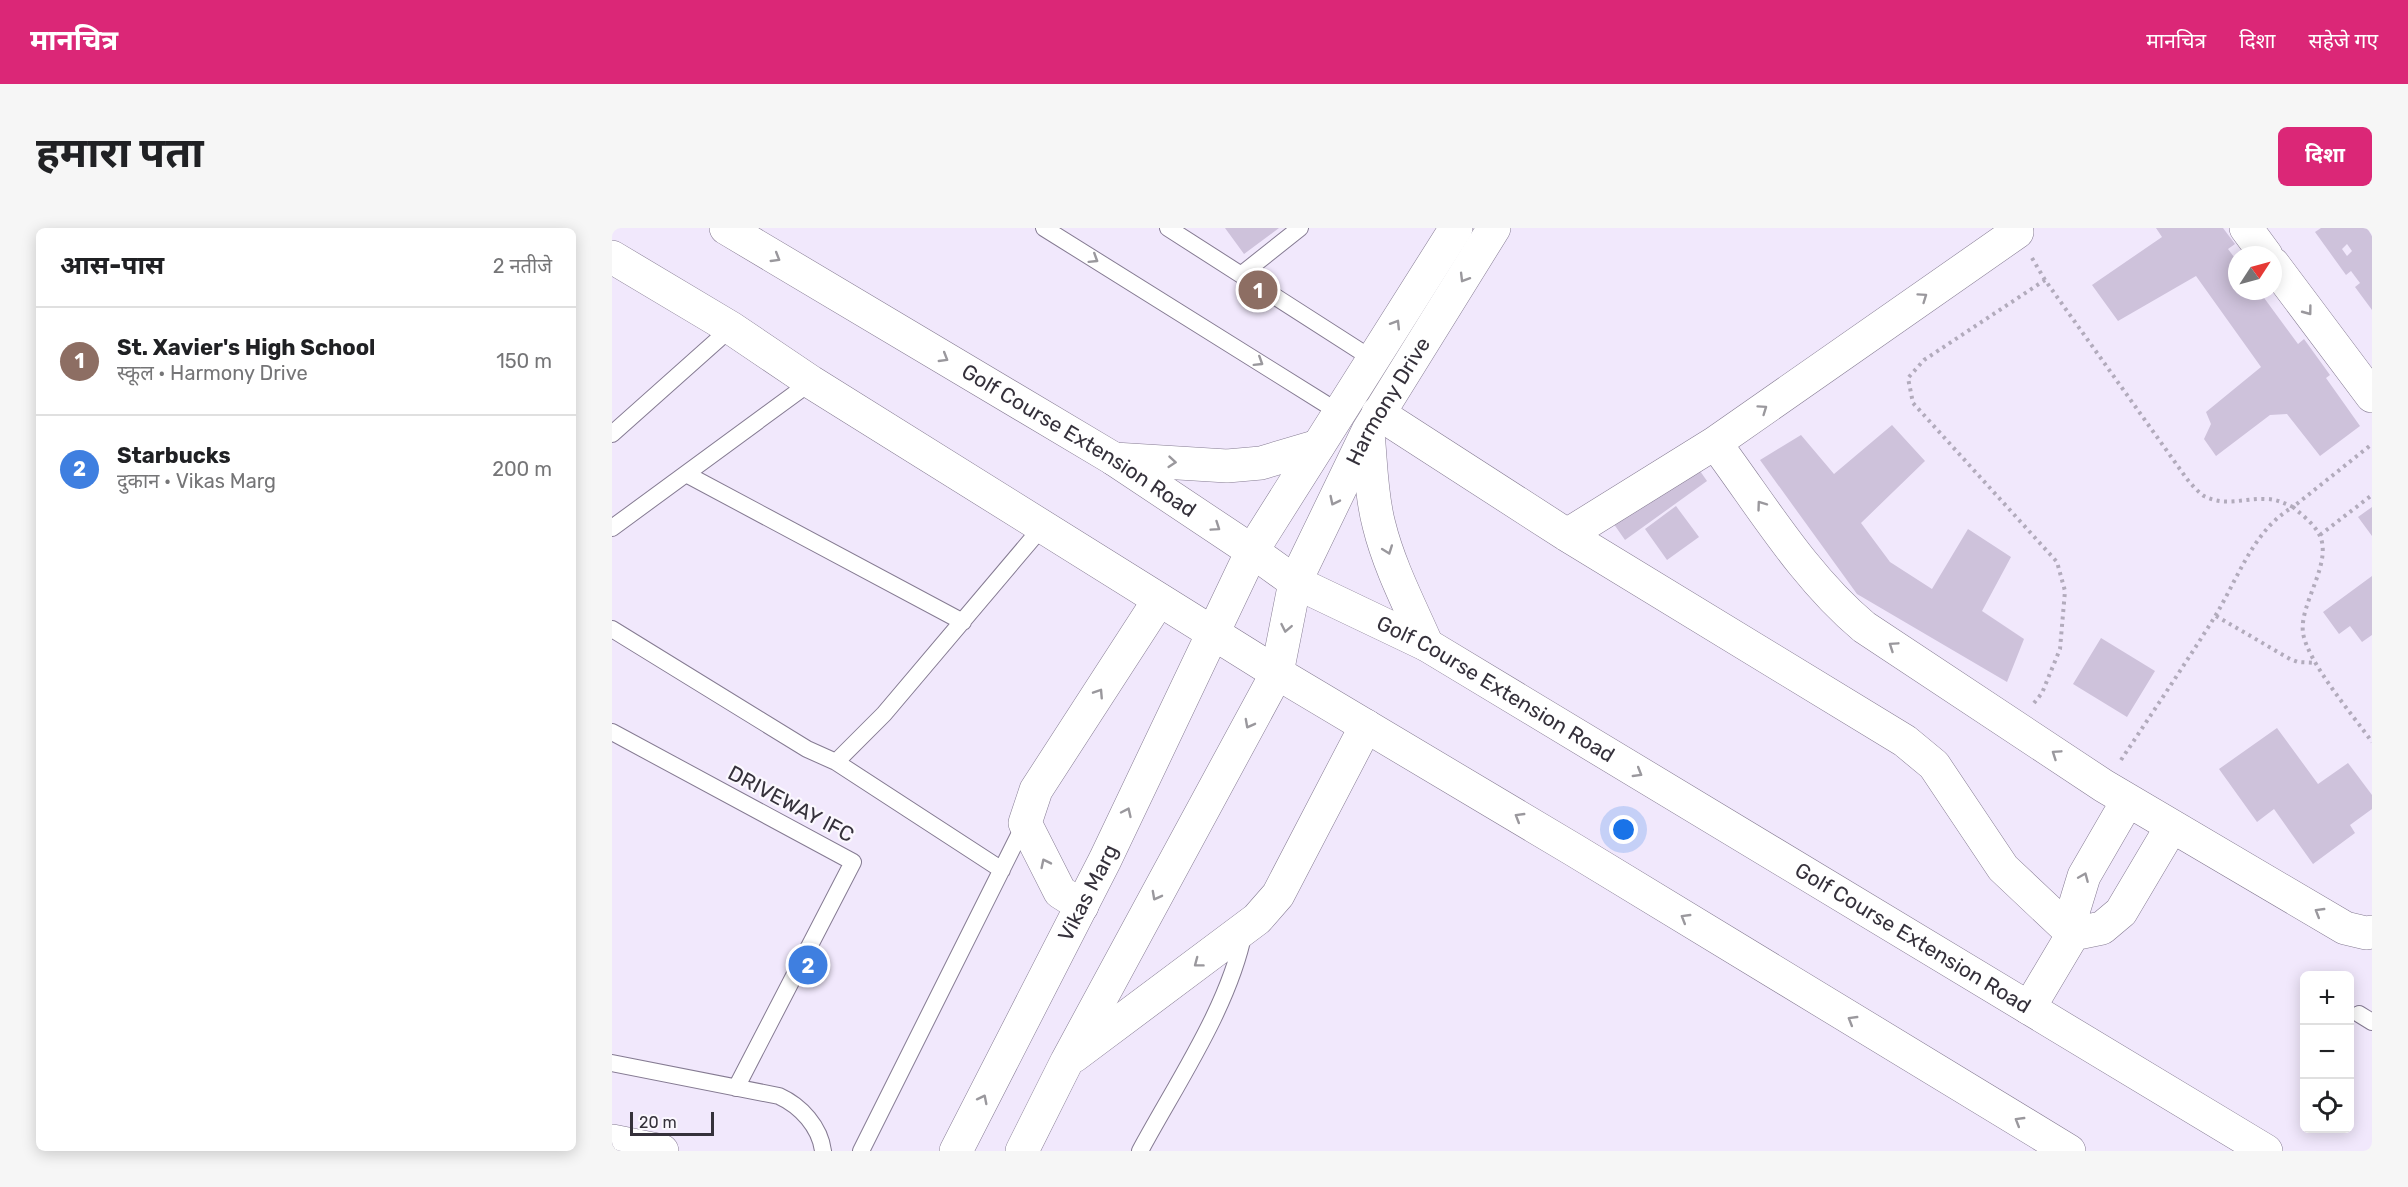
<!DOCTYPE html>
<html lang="hi">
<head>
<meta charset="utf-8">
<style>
  :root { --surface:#fff; --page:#f6f6f6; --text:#202124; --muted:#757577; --line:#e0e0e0; --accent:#db2777 }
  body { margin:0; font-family:Rubik,"Noto Sans Devanagari",sans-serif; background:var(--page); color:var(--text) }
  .controls { position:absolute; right:18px; bottom:18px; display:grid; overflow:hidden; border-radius:9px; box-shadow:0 3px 15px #0003 }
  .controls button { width:54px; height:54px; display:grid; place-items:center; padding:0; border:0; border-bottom:2px solid var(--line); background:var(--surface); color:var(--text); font:30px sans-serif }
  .compass { position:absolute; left:1616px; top:18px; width:54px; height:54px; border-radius:50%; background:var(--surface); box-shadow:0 3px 15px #0003; rotate:54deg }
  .scale { position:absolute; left:18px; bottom:15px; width:84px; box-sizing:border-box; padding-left:6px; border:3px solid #35313b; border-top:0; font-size:16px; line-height:21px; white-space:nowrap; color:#35313b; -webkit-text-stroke:4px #fbf8fe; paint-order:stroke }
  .you { position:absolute; left:1012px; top:602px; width:21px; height:21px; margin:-15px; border:4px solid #fff; border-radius:50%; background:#1a73e8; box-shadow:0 0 0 9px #1a73e833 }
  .badge { display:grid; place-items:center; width:39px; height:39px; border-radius:50%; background:var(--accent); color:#fff; font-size:20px; font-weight:700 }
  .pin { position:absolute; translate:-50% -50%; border:3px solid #fff; box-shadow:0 2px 6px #0006 }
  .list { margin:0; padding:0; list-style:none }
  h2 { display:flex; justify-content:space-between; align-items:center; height:78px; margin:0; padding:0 24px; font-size:26px }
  h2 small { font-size:20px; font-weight:400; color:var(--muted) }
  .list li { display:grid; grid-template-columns:39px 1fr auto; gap:18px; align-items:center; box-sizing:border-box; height:108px; padding:0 24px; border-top:2px solid var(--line) }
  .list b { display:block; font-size:22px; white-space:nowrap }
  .list p { margin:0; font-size:20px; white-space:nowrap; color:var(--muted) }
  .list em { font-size:20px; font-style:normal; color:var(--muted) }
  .icon { flex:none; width:33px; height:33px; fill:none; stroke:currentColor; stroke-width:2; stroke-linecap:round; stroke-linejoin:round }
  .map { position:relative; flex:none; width:1760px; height:923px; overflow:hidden; border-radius:9px }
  header { display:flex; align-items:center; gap:36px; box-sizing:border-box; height:84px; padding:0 30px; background:var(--accent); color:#fff }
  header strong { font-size:28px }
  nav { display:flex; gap:33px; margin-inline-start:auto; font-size:21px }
  .intro { display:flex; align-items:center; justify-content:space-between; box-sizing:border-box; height:144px; padding:0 36px }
  h1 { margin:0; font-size:42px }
  .button { padding:15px 27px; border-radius:9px; background:var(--accent); color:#fff; font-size:21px; font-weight:700 }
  main { display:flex; gap:36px; padding:0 36px }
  aside { flex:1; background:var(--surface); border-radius:9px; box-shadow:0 3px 15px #0003 }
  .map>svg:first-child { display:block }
  .building { fill:#cec2db; fill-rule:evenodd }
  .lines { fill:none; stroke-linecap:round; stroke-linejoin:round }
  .lane-casing { stroke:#857b92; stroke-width:18 }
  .street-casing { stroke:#857b92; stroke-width:34 }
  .secondary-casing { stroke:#857b92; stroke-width:34 }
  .path { stroke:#b2abbc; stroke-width:4; stroke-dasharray:3 4.5; stroke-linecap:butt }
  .lane { stroke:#fff; stroke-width:16 }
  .street { stroke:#fff; stroke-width:33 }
  .secondary { stroke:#fff; stroke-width:33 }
  .oneway { stroke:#9a989d }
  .labels { text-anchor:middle; stroke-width:4.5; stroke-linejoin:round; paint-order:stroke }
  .street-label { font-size:21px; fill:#35313b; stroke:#fbf8fe }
</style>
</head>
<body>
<header>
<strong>मानचित्र</strong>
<nav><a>मानचित्र</a><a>दिशा</a><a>सहेजे गए</a></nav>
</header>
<div class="intro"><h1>हमारा पता</h1><a class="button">दिशा</a></div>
<main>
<aside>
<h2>आस-पास<small>2 नतीजे</small></h2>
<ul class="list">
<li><span class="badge" style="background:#8d6e63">1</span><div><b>St. Xavier's High School</b><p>स्कूल · Harmony Drive</p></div><em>150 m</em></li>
<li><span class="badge" style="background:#3f7fe0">2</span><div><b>Starbucks</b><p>दुकान · Vikas Marg</p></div><em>200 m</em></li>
</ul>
</aside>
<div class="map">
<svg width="1760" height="923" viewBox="0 0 1760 923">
  <rect width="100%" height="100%" fill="#f1e8fc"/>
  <!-- building -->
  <path class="building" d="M 613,0 L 667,0 L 632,26 Z
    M 1544,0 L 1611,0 L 1623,16 L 1616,21 L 1625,33 L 1625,63 L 1647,63 L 1686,116 L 1692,111 L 1718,147 L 1714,150 L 1748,198 L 1708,228 L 1675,186 L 1658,187 L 1604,228 L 1592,211 L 1599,196 L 1594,184 L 1649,139 L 1584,48 L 1506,93 L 1480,57 L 1550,9 Z
    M 1709,0 L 1755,0 L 1760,8 L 1760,82 L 1743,59 L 1748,55 L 1739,43 L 1734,47 L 1703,4 ZM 1735,16 L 1740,23 L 1735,28 L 1730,21 Z
    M 1280,197 L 1313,233 L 1249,295 L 1278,334 L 1320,361 L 1356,301 L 1399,329 L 1370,383 L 1412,411 L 1395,454 L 1245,366 L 1148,232 L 1189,207 L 1222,246 Z
    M 1081,233 L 1095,253 L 1013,312 L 999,292 Z
    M 1064,278 L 1087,309 L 1055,332 L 1033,301 Z
    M 1760,279 L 1760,308 L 1746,289 Z
    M 1760,348 L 1760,407 L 1750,414 L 1738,398 L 1727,406 L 1711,384 Z
    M 1489,410 L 1543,443 L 1515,489 L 1461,456 Z
    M 1665,500 L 1706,556 L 1736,535 L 1760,567 L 1760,581 L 1738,597 L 1743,605 L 1701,636 L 1662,581 L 1645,594 L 1607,541 Z"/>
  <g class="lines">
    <!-- lane casing -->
    <g class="lane-casing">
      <path id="lane" d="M 432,0 L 728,185
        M 556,0 L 762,132
        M 630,46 L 688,0
        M 0,206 L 119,100
        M 74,246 L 351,394
        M 0,300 L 199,154
        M 0,401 L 195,521 L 224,534 L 272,486 L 431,298
        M 0,504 L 241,634 L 124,860
        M 224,534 L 390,642
        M 1747,786 L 1760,794
        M 0,835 L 167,868 C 189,878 208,899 211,923
        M 249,923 L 413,595
        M 528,923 C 564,856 617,779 632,704"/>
    </g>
    <!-- street casing -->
    <g class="street-casing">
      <path id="street" d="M 1634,0 L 1654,27
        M 1661,36 L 1760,168
        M 766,185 L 955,307 L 1293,513 L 1322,537 L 1391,640 L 1461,706 L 1490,700 L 1509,684 L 1560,598
        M 1103,215 C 1150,278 1192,349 1252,399 L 1492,558 L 1733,700 L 1754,705 L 1760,704
        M 955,307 L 1103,215 L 1405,4 L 1403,0
        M 1417,780 L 1461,706 L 1461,684 L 1472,648 L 1516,572"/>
    </g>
    <!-- secondary casing -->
    <g class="secondary-casing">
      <g id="secondary">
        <path id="s1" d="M 114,0 L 502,231 L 640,323 L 683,354 L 815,417 L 1654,923"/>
        <path d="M 0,29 L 119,100 L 199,154 L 665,445 L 962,622 L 1457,923"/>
        <path d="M 756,205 C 759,235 759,267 767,297 C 777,338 798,378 815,417"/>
        <path d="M 502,231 L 615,238 L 649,235 L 706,218"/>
        <path d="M 470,678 L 448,664 L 413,595 L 424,562 L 547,372"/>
        <path d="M 462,828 L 645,691 L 666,667 L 754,498"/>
        <path d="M 0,913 L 50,923"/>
        <path id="s2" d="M 344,923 L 493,632 L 640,323 L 844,0"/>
        <path id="s3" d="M 410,923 L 455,833 L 665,445 L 683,354 L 756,203 L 882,0"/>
      </g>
    </g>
    <!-- path -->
    <path class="path" d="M 1420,30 L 1433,52 L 1575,251 C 1580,257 1586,264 1592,268 C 1613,279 1632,270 1654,271 C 1664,271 1672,275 1681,279 L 1760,216
      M 1708,307 L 1760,267
      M 1604,388 L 1678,431 L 1686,434 L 1705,435
      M 1422,475 L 1430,465 L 1448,421 L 1453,363 L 1445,334 L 1301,175 L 1296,150 L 1312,132 L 1433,52
      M 1509,532 C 1540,485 1572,438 1602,390 C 1626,351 1641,302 1681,279 C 1690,287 1702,296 1707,306 C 1722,334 1687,375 1691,405 C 1696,435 1741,487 1760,514"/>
    <!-- lane -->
    <use href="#lane" class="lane"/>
    <!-- street -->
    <use href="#street" class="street"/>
    <!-- secondary -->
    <use href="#secondary" class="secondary"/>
  </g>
  <!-- one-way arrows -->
  <defs><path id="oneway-chevron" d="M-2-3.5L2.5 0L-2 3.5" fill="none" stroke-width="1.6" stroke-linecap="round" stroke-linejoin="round" transform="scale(1.5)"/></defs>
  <g class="oneway">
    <use href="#oneway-chevron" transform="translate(164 30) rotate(31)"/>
    <use href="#oneway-chevron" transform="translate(482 31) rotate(32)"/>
    <use href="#oneway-chevron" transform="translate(852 50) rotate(121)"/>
    <use href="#oneway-chevron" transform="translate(1311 69) rotate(-35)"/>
    <use href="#oneway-chevron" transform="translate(1696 83) rotate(53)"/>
    <use href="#oneway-chevron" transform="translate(784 96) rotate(-58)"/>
    <use href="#oneway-chevron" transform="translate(332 130) rotate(31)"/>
    <use href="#oneway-chevron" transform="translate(647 134) rotate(32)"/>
    <use href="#oneway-chevron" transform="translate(1151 181) rotate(-35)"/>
    <use href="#oneway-chevron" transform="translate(560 234) rotate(5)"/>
    <use href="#oneway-chevron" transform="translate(722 273) rotate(116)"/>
    <use href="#oneway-chevron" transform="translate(1149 277) rotate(-126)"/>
    <use href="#oneway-chevron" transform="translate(604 299) rotate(34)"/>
    <use href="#oneway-chevron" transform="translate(776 322) rotate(70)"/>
    <use href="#oneway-chevron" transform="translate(674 400) rotate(101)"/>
    <use href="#oneway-chevron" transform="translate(1281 418) rotate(-146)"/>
    <use href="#oneway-chevron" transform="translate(487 465) rotate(-57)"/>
    <use href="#oneway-chevron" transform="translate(637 496) rotate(118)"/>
    <use href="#oneway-chevron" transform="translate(1444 526) rotate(-146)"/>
    <use href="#oneway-chevron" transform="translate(1026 545) rotate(31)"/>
    <use href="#oneway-chevron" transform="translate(515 584) rotate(-65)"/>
    <use href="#oneway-chevron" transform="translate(907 589) rotate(-149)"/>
    <use href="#oneway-chevron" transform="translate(433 635) rotate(-116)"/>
    <use href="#oneway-chevron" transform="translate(1472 649) rotate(-67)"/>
    <use href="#oneway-chevron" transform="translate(544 668) rotate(118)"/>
    <use href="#oneway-chevron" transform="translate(1707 684) rotate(-149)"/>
    <use href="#oneway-chevron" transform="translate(1073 690) rotate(-149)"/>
    <use href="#oneway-chevron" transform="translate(586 735) rotate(143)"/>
    <use href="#oneway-chevron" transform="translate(1240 792) rotate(-149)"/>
    <use href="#oneway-chevron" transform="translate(371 871) rotate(-63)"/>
    <use href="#oneway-chevron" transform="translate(1407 893) rotate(-149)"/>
  </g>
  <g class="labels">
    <!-- street labels -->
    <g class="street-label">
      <text dy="7" stroke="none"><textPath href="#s3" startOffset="838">Harmony Drive</textPath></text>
      <text dy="7" stroke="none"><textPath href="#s1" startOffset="412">Golf Course Extension Road</textPath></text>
      <text dy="7" stroke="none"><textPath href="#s1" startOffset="898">Golf Course Extension Road</textPath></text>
      <text transform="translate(179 576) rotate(28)" y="7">DRIVEWAY IFC</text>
      <text dy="7" stroke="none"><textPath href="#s2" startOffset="290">Vikas Marg</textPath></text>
      <text dy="7" stroke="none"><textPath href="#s1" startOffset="1384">Golf Course Extension Road</textPath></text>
    </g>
  </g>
</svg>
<div class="controls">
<button>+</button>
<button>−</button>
<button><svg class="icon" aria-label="locate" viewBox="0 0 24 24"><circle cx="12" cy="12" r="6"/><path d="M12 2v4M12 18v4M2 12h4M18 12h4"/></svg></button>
</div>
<svg class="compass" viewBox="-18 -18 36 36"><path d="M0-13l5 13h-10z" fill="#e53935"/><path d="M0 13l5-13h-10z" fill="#757577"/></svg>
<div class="scale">20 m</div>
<div class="you"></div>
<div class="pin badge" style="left:646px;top:62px;background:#8d6e63">1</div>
<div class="pin badge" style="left:196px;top:737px;background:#3f7fe0">2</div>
</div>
</main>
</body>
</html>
